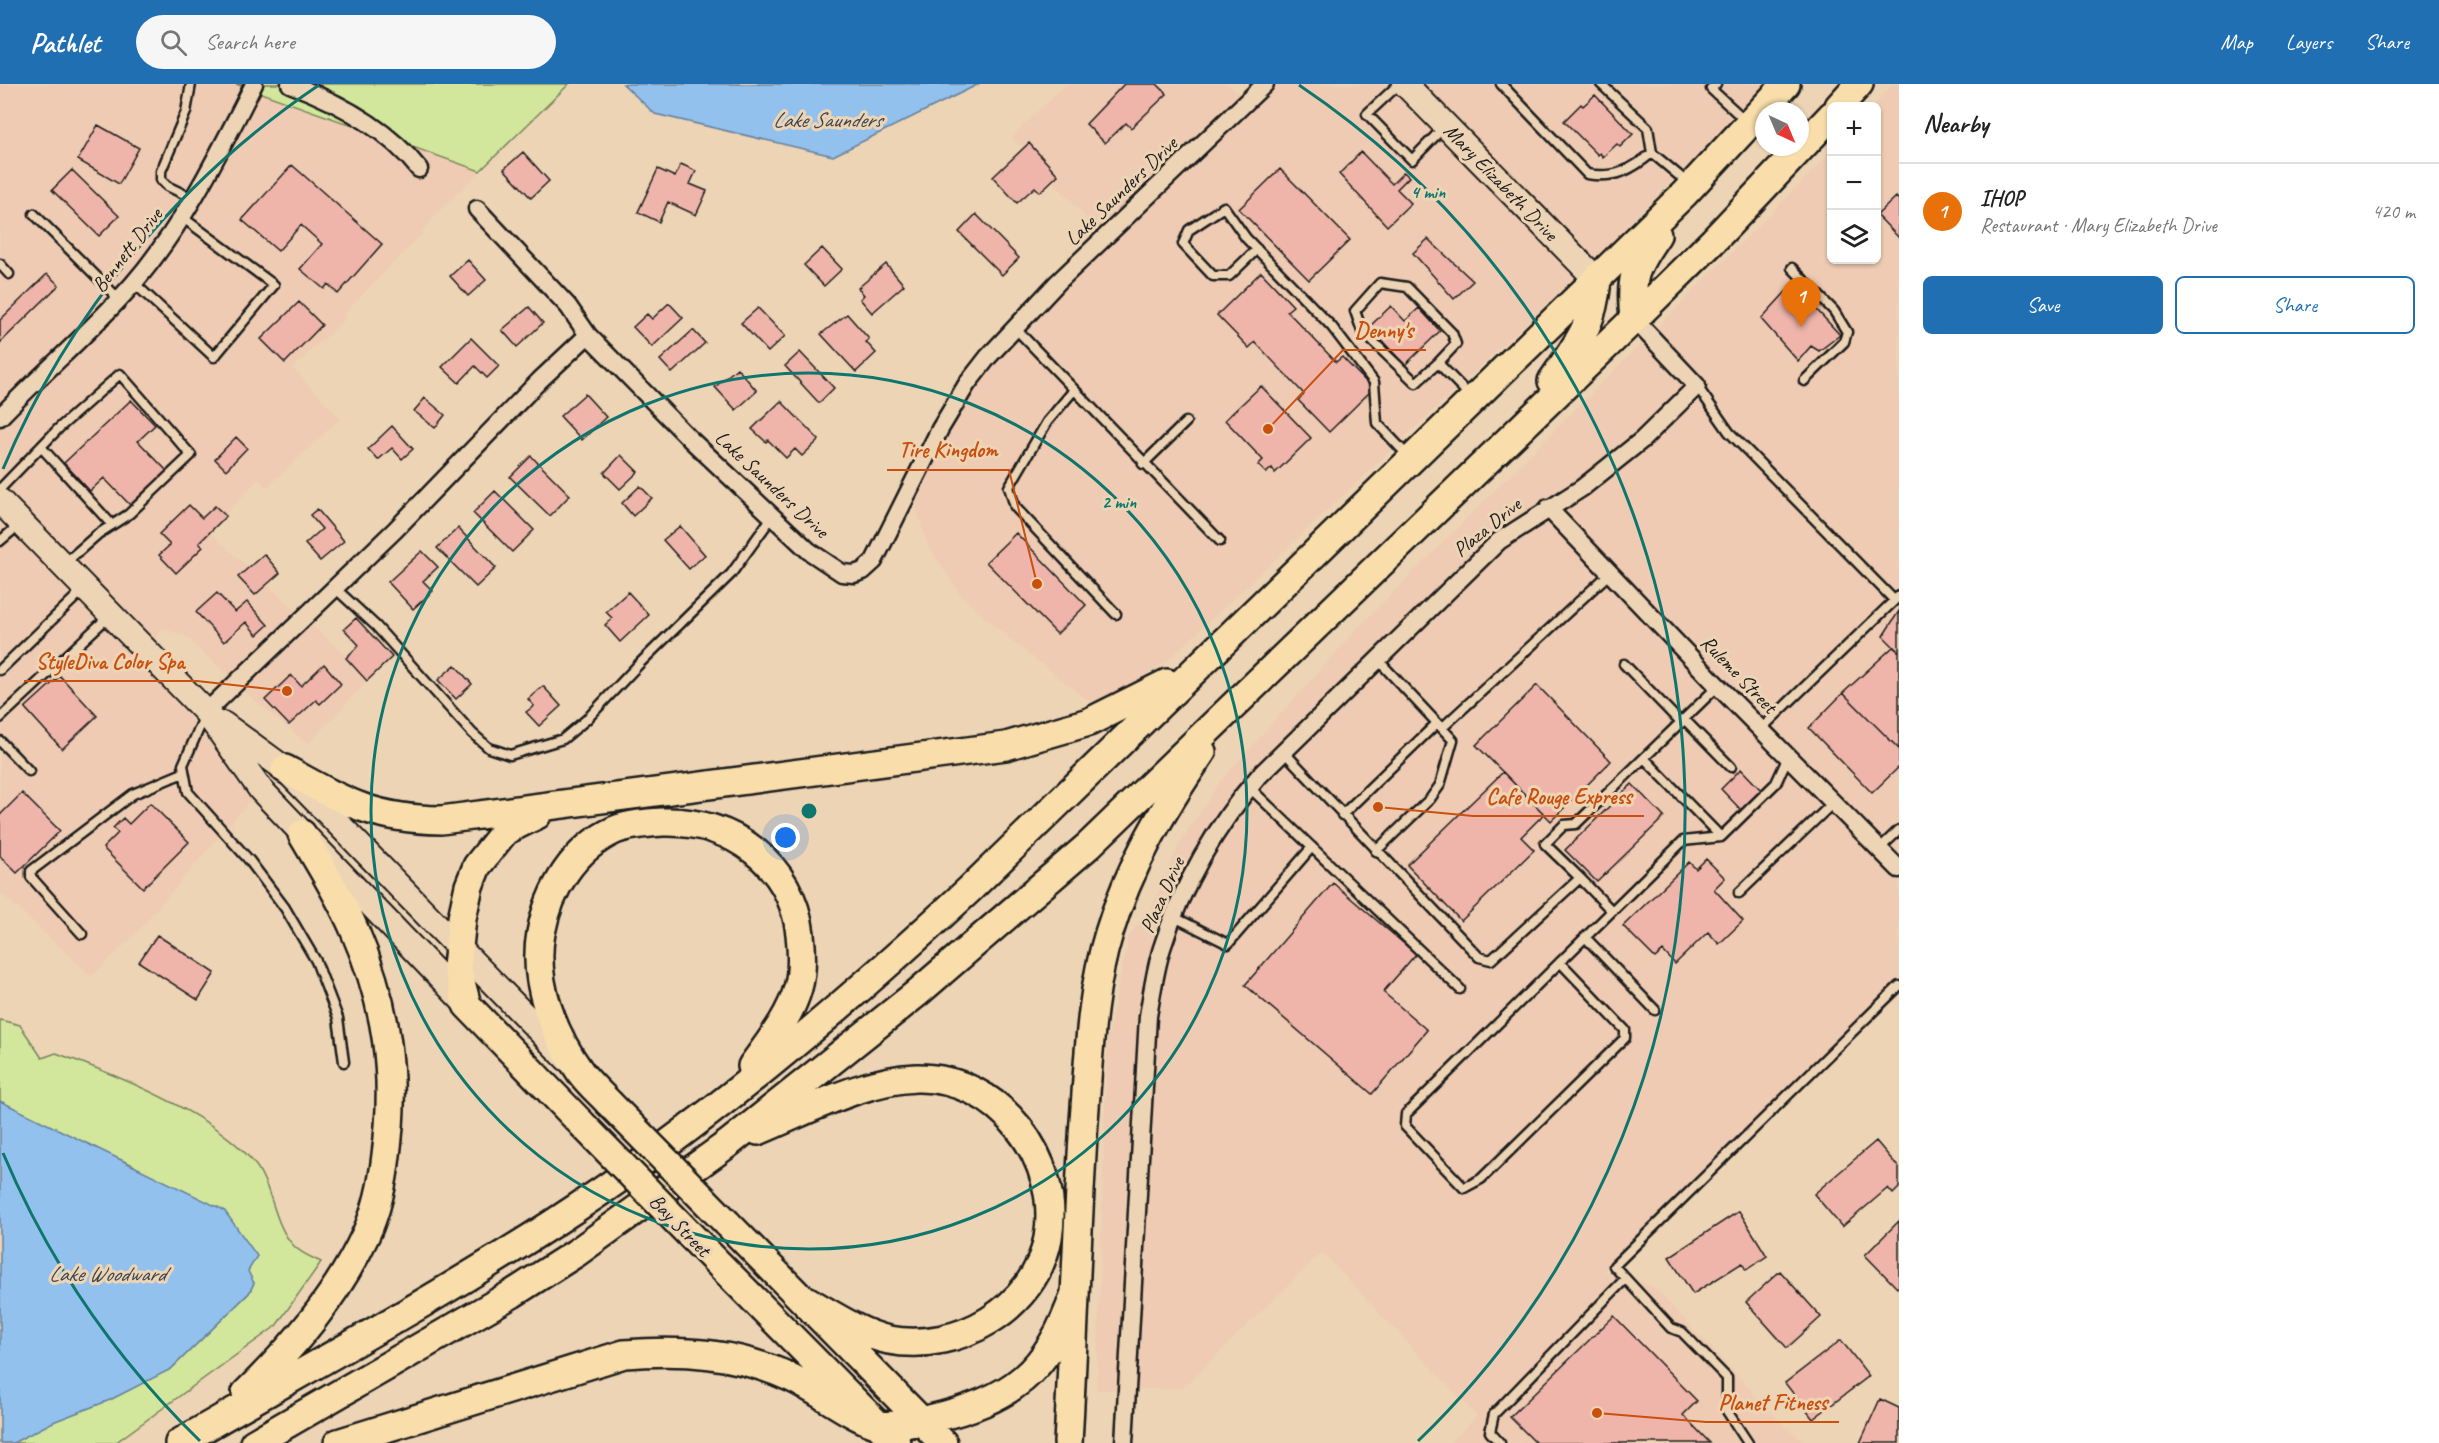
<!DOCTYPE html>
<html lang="en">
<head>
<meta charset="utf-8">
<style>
  :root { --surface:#fff; --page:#f6f6f6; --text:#222; --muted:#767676; --line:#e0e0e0; --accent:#1f6fb2 }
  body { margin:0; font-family:Caveat,sans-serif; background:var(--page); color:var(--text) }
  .controls { position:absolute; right:18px; top:18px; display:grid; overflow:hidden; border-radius:9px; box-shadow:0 2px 4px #0004 }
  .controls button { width:54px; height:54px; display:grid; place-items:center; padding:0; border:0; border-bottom:2px solid var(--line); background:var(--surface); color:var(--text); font:30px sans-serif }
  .compass { position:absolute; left:1755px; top:18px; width:54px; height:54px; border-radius:50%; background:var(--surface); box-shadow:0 2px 4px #0004; rotate:136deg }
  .you { position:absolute; left:786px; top:754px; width:21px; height:21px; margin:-15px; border:4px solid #fff; border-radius:50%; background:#1a73e8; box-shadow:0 0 0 9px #1a73e833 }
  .badge { display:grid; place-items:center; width:39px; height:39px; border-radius:50%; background:var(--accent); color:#fff; font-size:20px; font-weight:700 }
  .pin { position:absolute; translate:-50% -50px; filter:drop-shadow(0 2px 3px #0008) }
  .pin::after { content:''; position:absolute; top:32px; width:21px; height:18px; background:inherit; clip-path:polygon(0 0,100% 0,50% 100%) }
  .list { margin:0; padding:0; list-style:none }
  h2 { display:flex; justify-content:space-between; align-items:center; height:78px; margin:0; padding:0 24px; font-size:26px }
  h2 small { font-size:20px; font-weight:400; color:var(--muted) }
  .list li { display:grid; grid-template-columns:39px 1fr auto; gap:18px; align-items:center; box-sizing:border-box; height:96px; padding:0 24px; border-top:2px solid var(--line) }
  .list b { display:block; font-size:22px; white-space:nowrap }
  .list p { margin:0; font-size:20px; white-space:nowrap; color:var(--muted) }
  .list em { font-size:20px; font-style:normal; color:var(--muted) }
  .actions { display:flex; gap:12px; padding:18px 24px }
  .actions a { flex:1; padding:14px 0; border:2px solid var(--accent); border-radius:9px; text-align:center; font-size:21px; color:var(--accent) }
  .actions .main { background:var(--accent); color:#fff }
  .icon { flex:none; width:33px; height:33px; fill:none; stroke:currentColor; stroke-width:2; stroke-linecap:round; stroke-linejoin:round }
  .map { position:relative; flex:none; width:1899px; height:1359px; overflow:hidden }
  header { display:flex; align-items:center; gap:36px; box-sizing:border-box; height:84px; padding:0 30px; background:var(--accent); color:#fff }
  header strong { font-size:28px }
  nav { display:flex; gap:33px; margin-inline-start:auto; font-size:21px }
  .search { width:420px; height:54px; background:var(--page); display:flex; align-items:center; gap:15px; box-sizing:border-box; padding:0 21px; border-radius:33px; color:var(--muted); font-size:22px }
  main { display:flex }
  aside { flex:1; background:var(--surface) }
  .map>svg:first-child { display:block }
  .built { fill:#eecbb2 }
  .green { fill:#d2e79c; stroke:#77825c; stroke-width:1.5 }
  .water { fill:#93c1ed; stroke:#637f99; stroke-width:1.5 }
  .building { fill:#efb5aa; stroke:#1c1c1c; stroke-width:1.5 }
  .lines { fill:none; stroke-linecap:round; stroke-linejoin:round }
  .lane-casing { stroke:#1c1c1c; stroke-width:13 }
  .street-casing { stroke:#1c1c1c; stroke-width:21 }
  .secondary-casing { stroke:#1c1c1c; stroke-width:28 }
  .primary-casing { stroke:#1c1c1c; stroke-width:32 }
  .lane { stroke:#edd4b5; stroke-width:8 }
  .street { stroke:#edd4b5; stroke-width:16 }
  .secondary { stroke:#edd4b5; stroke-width:24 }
  .primary { stroke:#f9deab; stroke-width:27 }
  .primary-bridge-casing { stroke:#1c1c1c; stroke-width:32; stroke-linecap:butt }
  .primary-bridge { stroke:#f9deab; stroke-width:27 }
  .ring { fill:none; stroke:#0f766e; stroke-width:3 }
  .labels { text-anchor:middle; stroke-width:6; stroke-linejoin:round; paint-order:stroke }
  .street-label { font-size:21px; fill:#1c1c1c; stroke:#edd4b5 }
  .water-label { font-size:22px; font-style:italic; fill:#3a4550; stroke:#edd4b5 }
  .centre { fill:#0f766e; stroke:#edd4b5; stroke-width:3 }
  .ring-label { font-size:18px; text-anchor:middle; font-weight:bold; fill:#0f766e; stroke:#edd4b5; stroke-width:6; stroke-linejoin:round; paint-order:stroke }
  .leader { fill:none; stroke:#c9500e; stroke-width:2 }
  .callout-dot { fill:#c9500e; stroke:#edd4b5; stroke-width:2 }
  .callout-label { font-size:22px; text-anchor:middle; font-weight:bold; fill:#c9500e; stroke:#edd4b5; stroke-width:6; stroke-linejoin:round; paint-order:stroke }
</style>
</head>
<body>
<header>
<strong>Pathlet</strong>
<div class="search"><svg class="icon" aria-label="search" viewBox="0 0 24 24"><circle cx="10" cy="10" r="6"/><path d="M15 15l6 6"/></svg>Search here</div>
<nav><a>Map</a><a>Layers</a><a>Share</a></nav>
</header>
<main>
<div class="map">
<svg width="1899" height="1359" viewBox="0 0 1899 1359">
  <rect width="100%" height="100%" fill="#edd4b5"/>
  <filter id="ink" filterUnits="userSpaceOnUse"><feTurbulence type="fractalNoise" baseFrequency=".0167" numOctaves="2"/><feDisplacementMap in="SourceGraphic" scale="12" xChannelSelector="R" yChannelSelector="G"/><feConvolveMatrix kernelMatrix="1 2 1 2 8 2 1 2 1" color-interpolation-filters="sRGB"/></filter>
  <g filter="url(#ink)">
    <!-- built -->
    <path class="built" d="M 0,0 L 236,0 L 480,87 L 438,128 L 419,152 L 343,231 L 346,234 L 292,284 L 340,334 L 267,403 L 258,395 L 209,448 L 344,570 L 366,598 L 308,660 L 254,616 L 186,552 L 162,544 L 153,560 L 0,403 Z
      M 1066,0 L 1228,0 L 1250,21 L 1272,0 L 1392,0 L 1578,190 L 1167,577 L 1097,623 L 1011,556 L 962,512 L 927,460 L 909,397 L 946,312 L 1108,157 L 1012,53 Z
      M 1418,0 L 1770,0 L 1591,177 Z
      M 1893,0 L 1899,2 L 1899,913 L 1604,1187 L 1654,1203 L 1783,1341 L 1806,1359 L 1450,1359 L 1477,1332 L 1322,1168 L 1183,1304 L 1097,1306 L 1107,959 L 1128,853 L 1151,825 L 1179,761 L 1220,698 L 1357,545 L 1831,69 L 1832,176 L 1876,176 L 1876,22 L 1874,22 Z
      M 0,430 L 174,608 L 191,634 L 254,712 L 136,849 L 92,892 L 0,808 Z"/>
    <!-- green -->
    <path class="green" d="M 236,0 L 569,0 L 480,87 Z
      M 0,936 L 20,941 L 42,974 L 56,969 C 114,990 221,1032 257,1083 C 273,1106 274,1142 294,1162 C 300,1169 313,1174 321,1178 L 276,1242 L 115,1359 L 0,1359 L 171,1285 L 249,1209 L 254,1199 L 133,1081 L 0,1024 Z"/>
    <!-- water -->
    <path class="water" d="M 623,0 L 979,0 L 833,72 L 655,30 Z
      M 0,1017 L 224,1126 L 257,1172 L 248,1187 L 254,1199 L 249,1209 L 171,1285 L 110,1316 L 53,1338 L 13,1359 L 0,1359 Z"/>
    <!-- building -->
    <path class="building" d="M 1124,0 L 1157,0 L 1167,10 L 1131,44 L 1126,39 L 1105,59 L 1086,40 Z
      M 1595,11 L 1633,50 L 1620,63 L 1617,60 L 1603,73 L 1600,69 L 1598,71 L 1564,37 L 1581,20 L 1583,22 Z
      M 98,41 L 139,64 L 119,100 L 78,76 Z
      M 1029,59 L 1058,91 L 1040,108 L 1035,103 L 1017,119 L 993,93 Z
      M 523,68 L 549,97 L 531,114 L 504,85 Z
      M 1361,68 L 1392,100 L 1404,88 L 1409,93 L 1397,105 L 1411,119 L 1387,142 L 1339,90 Z
      M 681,80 L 696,87 L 690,100 L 707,107 L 696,131 L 668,118 L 659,138 L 638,128 L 658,85 L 675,93 Z
      M 292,81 L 382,160 L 338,210 L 328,200 L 324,205 L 300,185 L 322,160 L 301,141 L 278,167 L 242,136 Z
      M 1280,85 L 1350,156 L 1309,196 L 1239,125 Z
      M 72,86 L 119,132 L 99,152 L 52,106 Z
      M 1896,113 L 1899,116 L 1899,154 L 1877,131 Z
      M 976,130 L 1019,174 L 1002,191 L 959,148 Z
      M 1428,155 L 1473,197 L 1454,215 L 1413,169 Z
      M 822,164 L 842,185 L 824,202 L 804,181 Z
      M 468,176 L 486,196 L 468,212 L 450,192 Z
      M 886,180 L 904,201 L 872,229 L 860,215 L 864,211 L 858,204 Z
      M 1261,188 L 1293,222 L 1287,227 L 1336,278 L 1342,273 L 1373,305 L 1329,348 L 1298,316 L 1304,310 L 1255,258 L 1249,264 L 1217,231 Z
      M 47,190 L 59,201 L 0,259 L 0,236 Z
      M 1793,200 L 1840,251 L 1819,267 L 1811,262 L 1798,277 L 1761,235 Z
      M 299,218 L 322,241 L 285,279 L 261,255 Z
      M 669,219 L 683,234 L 652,263 L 633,243 L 647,230 L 652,235 Z
      M 1391,222 L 1405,237 L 1419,224 L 1440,247 L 1405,281 L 1369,243 Z
      M 529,223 L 543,239 L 517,263 L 502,246 Z
      M 758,224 L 785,252 L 768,268 L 741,239 Z
      M 847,230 L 869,255 L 866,258 L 876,269 L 856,288 L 821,250 Z
      M 693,246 L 705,259 L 672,289 L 660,276 Z
      M 471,254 L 499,282 L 487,294 L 475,282 L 459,299 L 442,283 Z
      M 800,268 L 834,304 L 819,319 L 785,282 Z
      M 737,284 L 757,307 L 736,326 L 715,303 Z
      M 1261,302 L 1311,354 L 1275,389 L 1272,384 L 1266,389 L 1258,381 L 1263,376 L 1225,336 Z
      M 585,310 L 606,333 L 582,356 L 560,332 Z
      M 425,314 L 445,331 L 435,344 L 414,327 Z
      M 131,316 L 155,341 L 138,357 L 167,387 L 130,421 L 104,394 L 90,407 L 64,379 Z
      M 781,317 L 819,356 L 802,372 L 795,365 L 786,374 L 768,356 L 766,358 L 752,345 Z
      M 392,342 L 413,365 L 402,375 L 392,364 L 378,376 L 368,365 Z
      M 236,353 L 247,364 L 226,386 L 215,375 Z
      M 621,371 L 638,388 L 620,405 L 604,389 Z
      M 531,372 L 570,411 L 550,432 L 510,393 Z
      M 640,402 L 652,414 L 633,432 L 622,419 Z
      M 495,407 L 534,446 L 512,468 L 473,429 Z
      M 189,421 L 202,434 L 215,422 L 226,432 L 199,459 L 203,463 L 176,489 L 159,471 L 170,461 L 159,450 Z
      M 317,425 L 344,457 L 320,477 L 305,460 L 322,445 L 310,431 Z
      M 680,442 L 705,471 L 689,485 L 663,456 Z
      M 458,444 L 496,484 L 476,503 L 437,464 Z
      M 1016,449 L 1086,521 L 1057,550 L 986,478 Z
      M 422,467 L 438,483 L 423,497 L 433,507 L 413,525 L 388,498 Z
      M 264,470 L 280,489 L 255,511 L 238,493 Z
      M 628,508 L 649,531 L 620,558 L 605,541 L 612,534 L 606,528 Z
      M 217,509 L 235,528 L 247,518 L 268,541 L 257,551 L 246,538 L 224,558 L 196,528 Z
      M 1899,527 L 1899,568 L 1883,552 Z
      M 356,534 L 392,573 L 367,597 L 346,574 L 359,561 L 344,545 Z
      M 1893,563 L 1899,568 L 1899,665 L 1843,609 Z
      M 324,580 L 341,600 L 320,620 L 316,616 L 289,641 L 265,616 L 291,591 L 301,602 Z
      M 455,581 L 472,600 L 456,615 L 438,596 Z
      M 60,592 L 97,632 L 62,665 L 25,624 Z
      M 1537,601 L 1611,677 L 1551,737 L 1476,661 Z
      M 543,602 L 561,622 L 539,642 L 526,628 L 534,622 L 528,615 Z
      M 1843,609 L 1899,665 L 1899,683 L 1872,709 L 1809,644 Z
      M 1741,685 L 1761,706 L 1741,726 L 1721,705 Z
      M 1503,688 L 1544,730 L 1521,753 L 1534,766 L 1461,837 L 1407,781 Z
      M 1632,700 L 1664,733 L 1597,798 L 1565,766 Z
      M 22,709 L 60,747 L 17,789 L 0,772 L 0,731 Z
      M 150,719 L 189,758 L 143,804 L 103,764 L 118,749 L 113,744 L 123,734 L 129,740 Z
      M 1706,775 L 1725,794 L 1714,805 L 1743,837 L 1719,860 L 1708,848 L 1675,880 L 1663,867 L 1655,874 L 1623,842 L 1689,778 L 1696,785 Z
      M 1333,799 L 1416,870 L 1383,908 L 1427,946 L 1372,1010 L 1245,901 Z
      M 157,851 L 215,889 L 198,916 L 139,878 Z
      M 1876,1057 L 1899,1084 L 1899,1104 L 1893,1110 L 1888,1104 L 1842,1143 L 1814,1110 Z
      M 1739,1127 L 1767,1172 L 1746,1186 L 1742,1179 L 1693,1210 L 1669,1173 Z
      M 1899,1137 L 1899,1202 L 1897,1204 L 1865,1171 Z
      M 1780,1187 L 1821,1233 L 1787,1264 L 1746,1218 Z
      M 1614,1232 L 1697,1317 L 1683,1331 L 1710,1359 L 1536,1359 L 1510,1333 Z
      M 1841,1256 L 1869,1292 L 1813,1335 L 1785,1299 Z
      M 1880,1315 L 1899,1324 L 1899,1359 L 1860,1359 Z"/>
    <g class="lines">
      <!-- lane casing -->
      <g class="lane-casing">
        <path id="lane" d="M 191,0 L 186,28 L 161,87 L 161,96 L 167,102 L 192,114
          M 1399,0 L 1367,30 L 1412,76 L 1443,44
          M 1501,0 L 1587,90 C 1615,95 1631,86 1652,69
          M 1601,0 L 1648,44 L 1652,69 L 1689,100
          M 1716,0 L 1711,5 L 1746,37
          M 34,130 L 119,215
          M 1257,165 L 1229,192 L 1213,192 L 1183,160 L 1189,146 L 1224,123 L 1246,154 L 1332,243 L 1374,298 L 1377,339 L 1409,373
          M 0,180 L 9,190
          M 1792,184 L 1834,227 L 1847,248 L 1844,258 L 1804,297
          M 134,199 L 214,273 L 274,201 L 182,133
          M 1015,244 L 1220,457
          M 1438,279 L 1456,260 L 1452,249 L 1407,203 L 1380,199 L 1355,227 L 1362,247 L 1416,299 L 1438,279 L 1471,313
          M 1697,302 L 1729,348 L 1894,516
          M 1074,306 L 1047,338 L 1009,403 L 1015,423 L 1116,530
          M 42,364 L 112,441
          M 1143,380 L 1186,338
          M 0,405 L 59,344 L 120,290 L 191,371 L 129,430 L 98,450 L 65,479
          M 0,457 L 19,441
          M 335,504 L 376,542 L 472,649 L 489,664 L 510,671 L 563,655 L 587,635 L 640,579 L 731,490 L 772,433
          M 1624,580 L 1681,639
          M 0,586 L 84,505
          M 205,631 L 183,681 L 188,708 L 249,776 L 285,824 L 316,877 L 338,934 L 344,978
          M 0,634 L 108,533
          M 1684,635 L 1731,683
          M 1442,644 L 1610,489
          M 1761,645 L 1899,512
          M 0,657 L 29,687
          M 1284,668 L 1479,873 L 1491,876 L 1580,794 L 1545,760 L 1564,741 L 1576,740 L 1718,602
          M 1644,674 L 1721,753
          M 1249,703 L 1460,905
          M 1342,731 L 1437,639
          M 1879,765 L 1899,746
          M 1376,767 L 1430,715 L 1440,701 L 1453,656 L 1378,576
          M 1580,794 L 1612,827
          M 1739,809 L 1834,718
          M 1174,833 L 1228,860 L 1312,763
          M 82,850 L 31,793 L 31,787 L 133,710 L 183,689
          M 1585,853 L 1655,926
          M 1560,878 L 1625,946 L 1625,954 L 1481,1095 L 1464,1104 L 1405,1042 L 1406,1030 L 1683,757 L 1721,753 L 1776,699 L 1788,673
          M 1500,1359 L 1490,1348 L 1494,1330 L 1625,1195
          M 1748,1359 L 1727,1327 L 1727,1294 L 1682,1248 L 1671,1244 L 1614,1182 L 1899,902"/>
      </g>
      <!-- street casing -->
      <g class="street-casing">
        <path id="street" d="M 290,0 C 338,18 387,44 419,85
          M 477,125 L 568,222 L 588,251 L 690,355 L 809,467 L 842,489 L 854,490 L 863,487 L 874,477 L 940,345 L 967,300 L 988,273 L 1058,198 L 1265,0
          M 0,333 C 43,288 92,247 133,200 C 184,141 219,69 254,0
          M 1548,424 L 1712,596 L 1899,785
          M 206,628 L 395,446 L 540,296 L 588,251
          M 1124,1359 L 1148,932 C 1152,910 1155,886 1162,864 C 1181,803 1217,740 1259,692 L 1499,457 L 1582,404 L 1642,356 L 1697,302 L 1634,235"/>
      </g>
      <!-- secondary casing -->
      <g class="secondary-casing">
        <path id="secondary" d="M 1405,0 L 1597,196
          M 0,417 L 206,628 L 261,706 L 467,921
          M 223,640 L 285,685 L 567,975"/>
      </g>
      <!-- primary casing -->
      <g class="primary-casing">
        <path id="primary" d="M 1839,22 L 1859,0
          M 1634,235 C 1630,195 1633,185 1657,151
          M 1552,297 C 1577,260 1593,243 1597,196
          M 285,685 C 343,717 372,735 441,736 L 1006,662 L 1089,638 L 1167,599
          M 537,731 L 505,747 L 477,782 L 469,802 L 462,834 L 457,883 L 467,921 L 582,1040
          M 609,1019 C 600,1009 589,1000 581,989 C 553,950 532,897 541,849 C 549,806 573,765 615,746 C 630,740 648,739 664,738 C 732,736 792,780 800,850 C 802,868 803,887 798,904 C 790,933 769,958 752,982
          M 758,1047 C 807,1027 862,996 916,994 C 999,992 1062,1075 1048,1154 C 1035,1225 957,1269 889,1256 C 857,1249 827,1227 799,1212
          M 727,1139 L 943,1359
          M 700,1161 L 896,1359
          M 246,1309 C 294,1262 337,1212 366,1150 C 377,1126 383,1098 386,1071 C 397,990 387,921 354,845 C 340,812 320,781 302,750
          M 179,1359 C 303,1287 431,1218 552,1140 C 701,1044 841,925 970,805 L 1684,110 L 1786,0
          M 254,1359 L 512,1210 L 576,1169 L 729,1059 L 916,910 L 1088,762 L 1634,235 L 1713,157 L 1832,31
          M 338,1359 L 624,1270 C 683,1265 738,1269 792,1294 C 821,1308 847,1330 876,1340 C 887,1344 919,1338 930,1335 C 1011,1316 1048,1289 1075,1209
          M 1068,1359 C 1074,1252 1077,1144 1084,1037 C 1089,974 1090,910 1109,849 C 1129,783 1163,725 1202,668"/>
      </g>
      <!-- lane -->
      <use href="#lane" class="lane"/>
      <!-- street -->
      <use href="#street" class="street"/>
      <!-- secondary -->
      <use href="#secondary" class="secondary"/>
      <!-- primary -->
      <use href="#primary" class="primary"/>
      <!-- primary-bridge casing -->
      <g class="primary-bridge-casing">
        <path id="primary-bridge" d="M 609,1019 L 727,1139
          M 582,1040 L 700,1161"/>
      </g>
      <!-- primary-bridge -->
      <use href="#primary-bridge" class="primary-bridge"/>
    </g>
  </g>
  <!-- distance rings -->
  <g class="ring">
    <circle cx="809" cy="727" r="438"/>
    <path d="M200 1357A876 876 0 0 1 3 1069M3 385A876 876 0 0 1 319 1M1299 1A876 876 0 0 1 1418 1357"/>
  </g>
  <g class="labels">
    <!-- street labels -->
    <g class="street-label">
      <text transform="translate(1501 98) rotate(46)" y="7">Mary Elizabeth Drive</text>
      <text transform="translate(1121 107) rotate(-44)" y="7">Lake Saunders Drive</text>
      <text transform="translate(127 166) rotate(-52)" y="7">Bennett Drive</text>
      <text transform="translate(772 400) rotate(43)" y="7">Lake Saunders Drive</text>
      <text transform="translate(1487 443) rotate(-39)" y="7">Plaza Drive</text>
      <text transform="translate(1739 590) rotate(46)" y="7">Ruleme Street</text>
      <text transform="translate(1162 811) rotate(-66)" y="7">Plaza Drive</text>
      <text transform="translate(680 1141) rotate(46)" y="7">Bay Street</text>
    </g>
    <!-- water labels -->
    <g class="water-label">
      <text x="827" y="43">Lake Saunders</text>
      <text x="107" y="1197">Lake Woodward</text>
    </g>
  </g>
  <circle cx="809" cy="727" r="9" class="centre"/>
  <g class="ring-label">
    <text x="1428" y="114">4 min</text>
    <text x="1119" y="424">2 min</text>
  </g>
  <!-- callouts -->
  <path class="leader" d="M1268 345L1343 266H1426M1037 500L1009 386H887M287 607L197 597H24M1378 723L1473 732H1644M1597 1329L1706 1338H1839"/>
  <g class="callout-dot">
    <circle cx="1268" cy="345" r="6"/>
    <circle cx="1037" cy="500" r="6"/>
    <circle cx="287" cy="607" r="6"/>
    <circle cx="1378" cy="723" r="6"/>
    <circle cx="1597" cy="1329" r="6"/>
  </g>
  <g class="callout-label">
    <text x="1384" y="254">Denny's</text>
    <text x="948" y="373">Tire Kingdom</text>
    <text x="110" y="585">StyleDiva Color Spa</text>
    <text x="1559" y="720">Cafe Rouge Express</text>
    <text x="1773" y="1326">Planet Fitness</text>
  </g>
</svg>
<div class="controls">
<button>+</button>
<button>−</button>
<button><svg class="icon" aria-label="layers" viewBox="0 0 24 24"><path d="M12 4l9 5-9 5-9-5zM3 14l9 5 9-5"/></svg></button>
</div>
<svg class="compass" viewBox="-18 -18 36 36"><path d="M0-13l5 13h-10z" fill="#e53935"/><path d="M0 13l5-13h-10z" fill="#767676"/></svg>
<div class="you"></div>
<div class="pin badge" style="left:1801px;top:243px;background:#e8710a">1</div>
</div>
<aside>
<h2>Nearby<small></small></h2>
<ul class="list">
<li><span class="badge" style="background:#e8710a">1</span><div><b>IHOP</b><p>Restaurant · Mary Elizabeth Drive</p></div><em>420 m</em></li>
</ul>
<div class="actions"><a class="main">Save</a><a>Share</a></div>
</aside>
</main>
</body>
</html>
